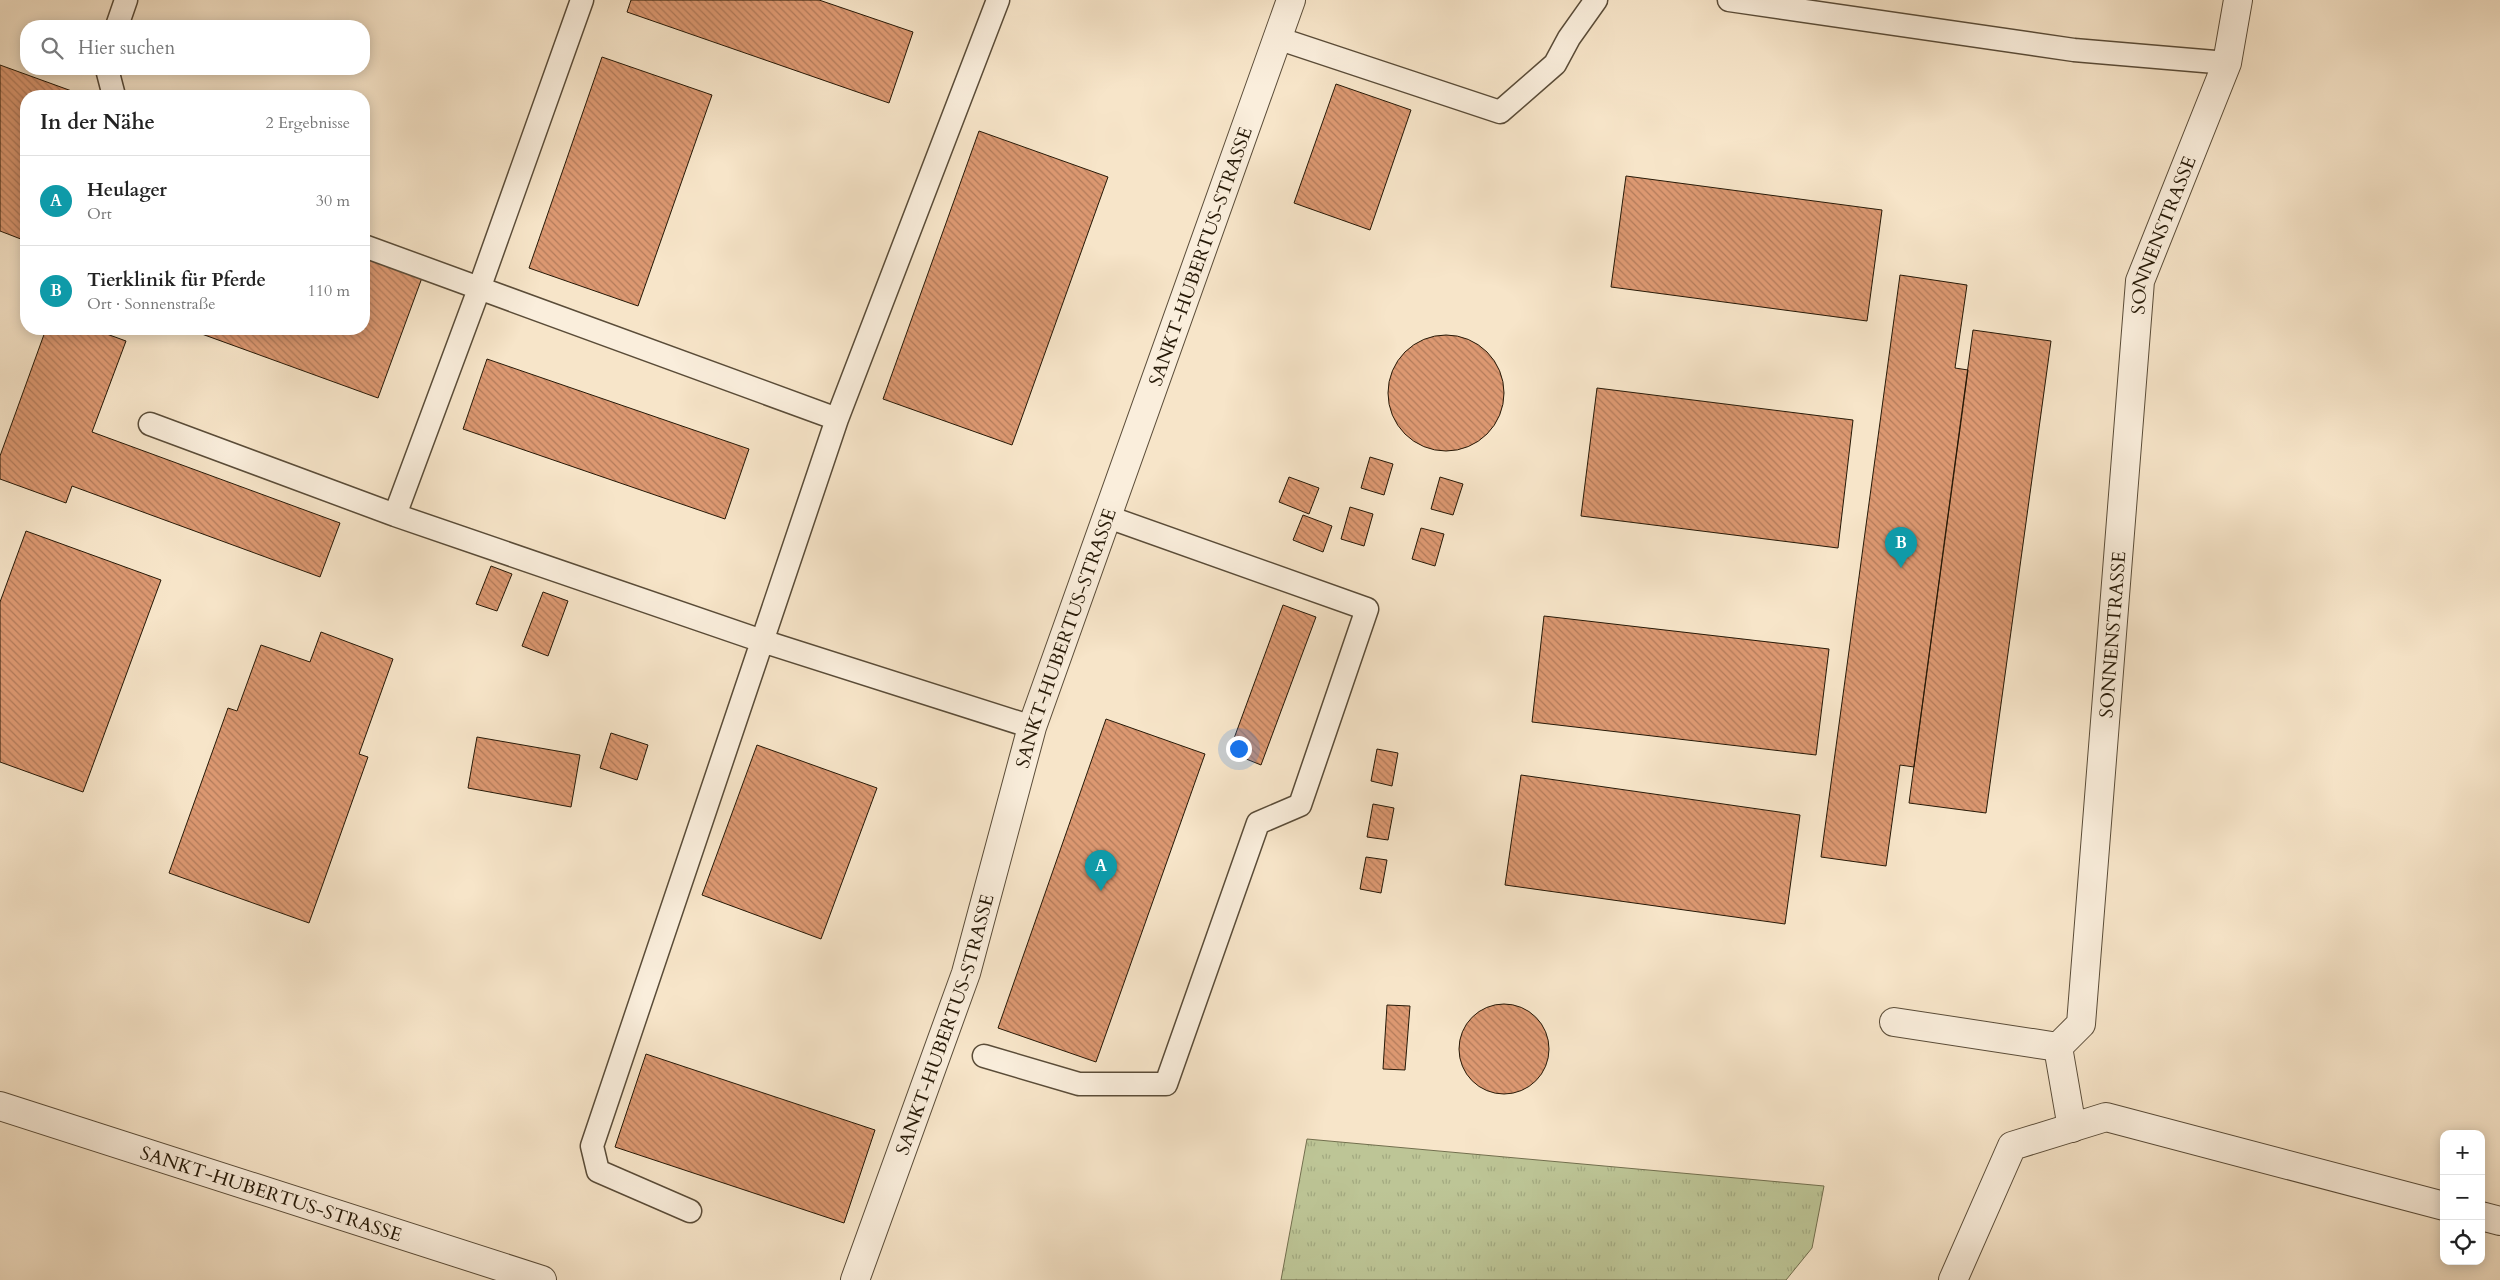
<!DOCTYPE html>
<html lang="de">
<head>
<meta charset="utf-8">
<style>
  :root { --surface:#fff; --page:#f6f6f6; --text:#222; --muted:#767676; --line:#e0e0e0; --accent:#111827 }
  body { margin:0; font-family:Cardo,serif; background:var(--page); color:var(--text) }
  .controls { position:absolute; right:15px; bottom:15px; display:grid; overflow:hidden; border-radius:10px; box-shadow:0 2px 12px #0003 }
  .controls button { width:45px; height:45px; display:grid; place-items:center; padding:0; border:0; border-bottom:1px solid var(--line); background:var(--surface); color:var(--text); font:25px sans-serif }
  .you { position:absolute; left:1238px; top:748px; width:18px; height:18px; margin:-12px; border:4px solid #fff; border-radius:50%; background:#1a73e8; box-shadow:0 0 0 8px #1a73e833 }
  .badge { display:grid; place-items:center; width:32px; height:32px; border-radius:50%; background:var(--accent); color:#fff; font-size:16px; font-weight:700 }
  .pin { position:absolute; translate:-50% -41px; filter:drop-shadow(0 1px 2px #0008) }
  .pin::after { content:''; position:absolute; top:26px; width:18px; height:15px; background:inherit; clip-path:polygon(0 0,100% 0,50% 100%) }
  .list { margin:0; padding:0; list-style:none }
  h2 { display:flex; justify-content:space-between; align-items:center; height:65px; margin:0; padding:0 20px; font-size:21px }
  h2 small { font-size:16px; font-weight:400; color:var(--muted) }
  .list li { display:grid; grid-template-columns:32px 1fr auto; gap:15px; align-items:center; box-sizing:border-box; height:90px; padding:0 20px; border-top:1px solid var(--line) }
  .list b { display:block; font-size:19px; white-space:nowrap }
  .list p { margin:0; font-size:16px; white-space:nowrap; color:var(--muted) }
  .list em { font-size:16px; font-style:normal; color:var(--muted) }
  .icon { flex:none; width:28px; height:28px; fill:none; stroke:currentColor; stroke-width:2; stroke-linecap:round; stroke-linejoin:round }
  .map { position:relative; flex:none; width:2500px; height:1280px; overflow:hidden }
  .search { position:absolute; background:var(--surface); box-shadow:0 2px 12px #0003; left:20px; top:20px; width:350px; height:55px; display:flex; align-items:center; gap:12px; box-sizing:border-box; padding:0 18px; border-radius:20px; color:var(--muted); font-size:19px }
  .panel { position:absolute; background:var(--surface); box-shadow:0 2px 12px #0003; left:20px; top:90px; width:350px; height:245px; border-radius:20px }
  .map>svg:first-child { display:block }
  .grass { fill:url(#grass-tufts); stroke:#726f4e }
  .building { fill:url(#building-back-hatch); stroke:#261907 }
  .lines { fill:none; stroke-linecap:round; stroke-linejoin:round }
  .lane-casing { stroke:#5a4c38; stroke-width:25 }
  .street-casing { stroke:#5a4c38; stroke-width:30 }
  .lane { stroke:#faeedc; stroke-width:22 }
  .street { stroke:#faeedc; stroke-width:28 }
  .labels { text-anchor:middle; stroke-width:5; stroke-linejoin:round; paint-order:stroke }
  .street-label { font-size:19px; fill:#261907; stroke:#faeedc }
</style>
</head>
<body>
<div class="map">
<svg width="2500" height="1280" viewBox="0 0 2500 1280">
  <defs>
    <pattern id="grass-tufts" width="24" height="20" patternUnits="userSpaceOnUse" patternTransform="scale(1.25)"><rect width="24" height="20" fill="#bdc596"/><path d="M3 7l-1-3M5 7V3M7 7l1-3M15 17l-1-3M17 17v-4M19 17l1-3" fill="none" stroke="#a2a980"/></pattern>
    <pattern id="building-back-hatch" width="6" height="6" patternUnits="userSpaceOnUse" patternTransform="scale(1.25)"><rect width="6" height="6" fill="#dc9871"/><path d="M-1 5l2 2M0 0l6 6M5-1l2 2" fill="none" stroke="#b27b5b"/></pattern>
  </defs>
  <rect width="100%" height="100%" fill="#f7e5c9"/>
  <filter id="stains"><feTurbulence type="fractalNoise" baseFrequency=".004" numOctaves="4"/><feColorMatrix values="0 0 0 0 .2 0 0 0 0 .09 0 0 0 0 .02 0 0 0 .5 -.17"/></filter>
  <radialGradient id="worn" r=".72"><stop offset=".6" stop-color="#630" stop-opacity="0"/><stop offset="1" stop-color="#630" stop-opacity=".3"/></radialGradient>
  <!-- grass -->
  <path class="grass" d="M 1307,1139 L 1824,1186 L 1812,1248 L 1786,1280 L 1281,1280 Z"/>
  <!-- building -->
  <path class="building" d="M 631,0 L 819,0 L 913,32 L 889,103 L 627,12 Z
    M 602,57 L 712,95 L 638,306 L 529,268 Z
    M 0,65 L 80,94 L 79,96 L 26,96 L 26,241 L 0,231 Z
    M 1336,84 L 1411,110 L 1370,230 L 1294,203 Z
    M 979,131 L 1108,177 L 1012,445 L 883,399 Z
    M 1626,176 L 1882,210 L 1867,321 L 1611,287 Z
    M 364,254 L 423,275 L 378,398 L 188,329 L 364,329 Z
    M 1900,275 L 1967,285 L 1955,368 L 1968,370 L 1914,767 L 1900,765 L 1886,866 L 1821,857 Z
    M 46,329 L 93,329 L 126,341 L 92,432 L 340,523 L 320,577 L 72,486 L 66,503 L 0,479 L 0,456 Z
    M 1973,330 L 2051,341 L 1986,813 L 1909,803 Z
    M1388 393a58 58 0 1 1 116 0a58 58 0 1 1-116 0Z
    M 487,359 L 749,449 L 725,519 L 463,429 Z
    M 1597,388 L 1853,420 L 1838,548 L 1581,516 Z
    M 1370,457 L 1393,464 L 1384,495 L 1361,488 Z
    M 1289,477 L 1319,488 L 1309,514 L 1279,502 Z
    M 1440,477 L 1463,484 L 1453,515 L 1431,509 Z
    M 1350,507 L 1373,514 L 1364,546 L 1341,539 Z
    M 1303,515 L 1332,526 L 1323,552 L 1293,540 Z
    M 1421,528 L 1444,534 L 1435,566 L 1412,559 Z
    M 26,531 L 161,580 L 83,792 L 0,762 L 0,602 Z
    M 491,566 L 512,574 L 497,611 L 476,604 Z
    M 543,592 L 568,601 L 548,656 L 522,646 Z
    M 1283,605 L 1316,617 L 1261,765 L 1229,752 Z
    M 1544,616 L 1829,649 L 1816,755 L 1532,722 Z
    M 321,632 L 393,659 L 359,754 L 368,757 L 309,923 L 169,873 L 228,708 L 237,711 L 261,645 L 310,662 Z
    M 1106,719 L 1205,754 L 1096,1062 L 998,1028 Z
    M 611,733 L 648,745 L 637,780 L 600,768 Z
    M 477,737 L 580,755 L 571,807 L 468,788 Z
    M 757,745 L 877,788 L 821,939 L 702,895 Z
    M 1377,749 L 1398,753 L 1392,786 L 1371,781 Z
    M 1521,775 L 1800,815 L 1785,924 L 1505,885 Z
    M 1373,804 L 1394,808 L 1388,840 L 1367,837 Z
    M 1366,857 L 1387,860 L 1381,893 L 1360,889 Z
    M1459 1049a45 45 0 1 1 90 0a45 45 0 1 1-90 0Z
    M 1387,1005 L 1410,1006 L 1405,1070 L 1383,1069 Z
    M 646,1054 L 875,1130 L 844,1223 L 615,1147 Z"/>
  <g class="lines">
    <!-- lane casing -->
    <g class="lane-casing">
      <path id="lane" d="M 1729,0 L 2074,50 L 2227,63
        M 117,26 L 126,0
        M 1277,38 L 1500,112 L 1555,64 L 1569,38 L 1596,0
        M 107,69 L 114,96
        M 364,246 L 837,419
        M 150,424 L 395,515 L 762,641 L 1032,727
        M 395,515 L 479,289 L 582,0
        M 984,1056 L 1079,1084 L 1166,1084 L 1258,823 L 1300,805 L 1367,609 L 1108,517
        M 690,1211 L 598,1171 L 592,1146 L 837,419 L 998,0"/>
    </g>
    <!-- street casing -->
    <g class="street-casing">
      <g id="street">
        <path id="s1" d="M 1894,1022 L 2058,1047 L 2081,1024 L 2140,281 L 2227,63 L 2238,0"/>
        <path d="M 2058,1047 L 2072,1128"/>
        <path id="s2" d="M 0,1106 L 542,1280"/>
        <path d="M 2481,1216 L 2500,1221"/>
        <path id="s3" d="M 855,1280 L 966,973 L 1032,727 L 1291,0"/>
        <path d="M 1953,1280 L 2012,1146 L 2106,1117 L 2444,1206"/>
      </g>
    </g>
    <!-- lane -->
    <use href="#lane" class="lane"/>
    <!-- street -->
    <use href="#street" class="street"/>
  </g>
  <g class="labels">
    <!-- street labels -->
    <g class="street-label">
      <text dy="7" stroke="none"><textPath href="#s1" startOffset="994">SONNENSTRASSE</textPath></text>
      <text dy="7" stroke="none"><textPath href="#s3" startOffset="1081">SANKT-HUBERTUS-STRASSE</textPath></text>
      <text dy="7" stroke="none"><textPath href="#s1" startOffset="589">SONNENSTRASSE</textPath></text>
      <text dy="7" stroke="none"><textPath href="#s3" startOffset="676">SANKT-HUBERTUS-STRASSE</textPath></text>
      <text dy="7" stroke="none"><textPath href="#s3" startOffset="271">SANKT-HUBERTUS-STRASSE</textPath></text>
      <text dy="7" stroke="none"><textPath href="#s2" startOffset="285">SANKT-HUBERTUS-STRASSE</textPath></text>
    </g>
  </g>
  <rect width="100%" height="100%" filter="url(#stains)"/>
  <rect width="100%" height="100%" fill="url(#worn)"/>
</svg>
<div class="controls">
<button>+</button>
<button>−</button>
<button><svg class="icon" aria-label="locate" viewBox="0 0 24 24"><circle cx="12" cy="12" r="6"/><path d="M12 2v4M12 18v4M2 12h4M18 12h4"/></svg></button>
</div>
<div class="you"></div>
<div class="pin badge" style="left:1101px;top:891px;background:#0f9aa8">A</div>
<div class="pin badge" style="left:1901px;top:568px;background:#0f9aa8">B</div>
<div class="search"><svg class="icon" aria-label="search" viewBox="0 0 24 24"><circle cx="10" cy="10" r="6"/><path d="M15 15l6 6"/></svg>Hier suchen</div>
<section class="panel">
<h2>In der Nähe<small>2 Ergebnisse</small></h2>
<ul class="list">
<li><span class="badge" style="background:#0f9aa8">A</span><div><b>Heulager</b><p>Ort</p></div><em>30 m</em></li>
<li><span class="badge" style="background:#0f9aa8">B</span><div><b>Tierklinik für Pferde</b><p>Ort · Sonnenstraße</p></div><em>110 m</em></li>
</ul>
</section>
</div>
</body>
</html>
